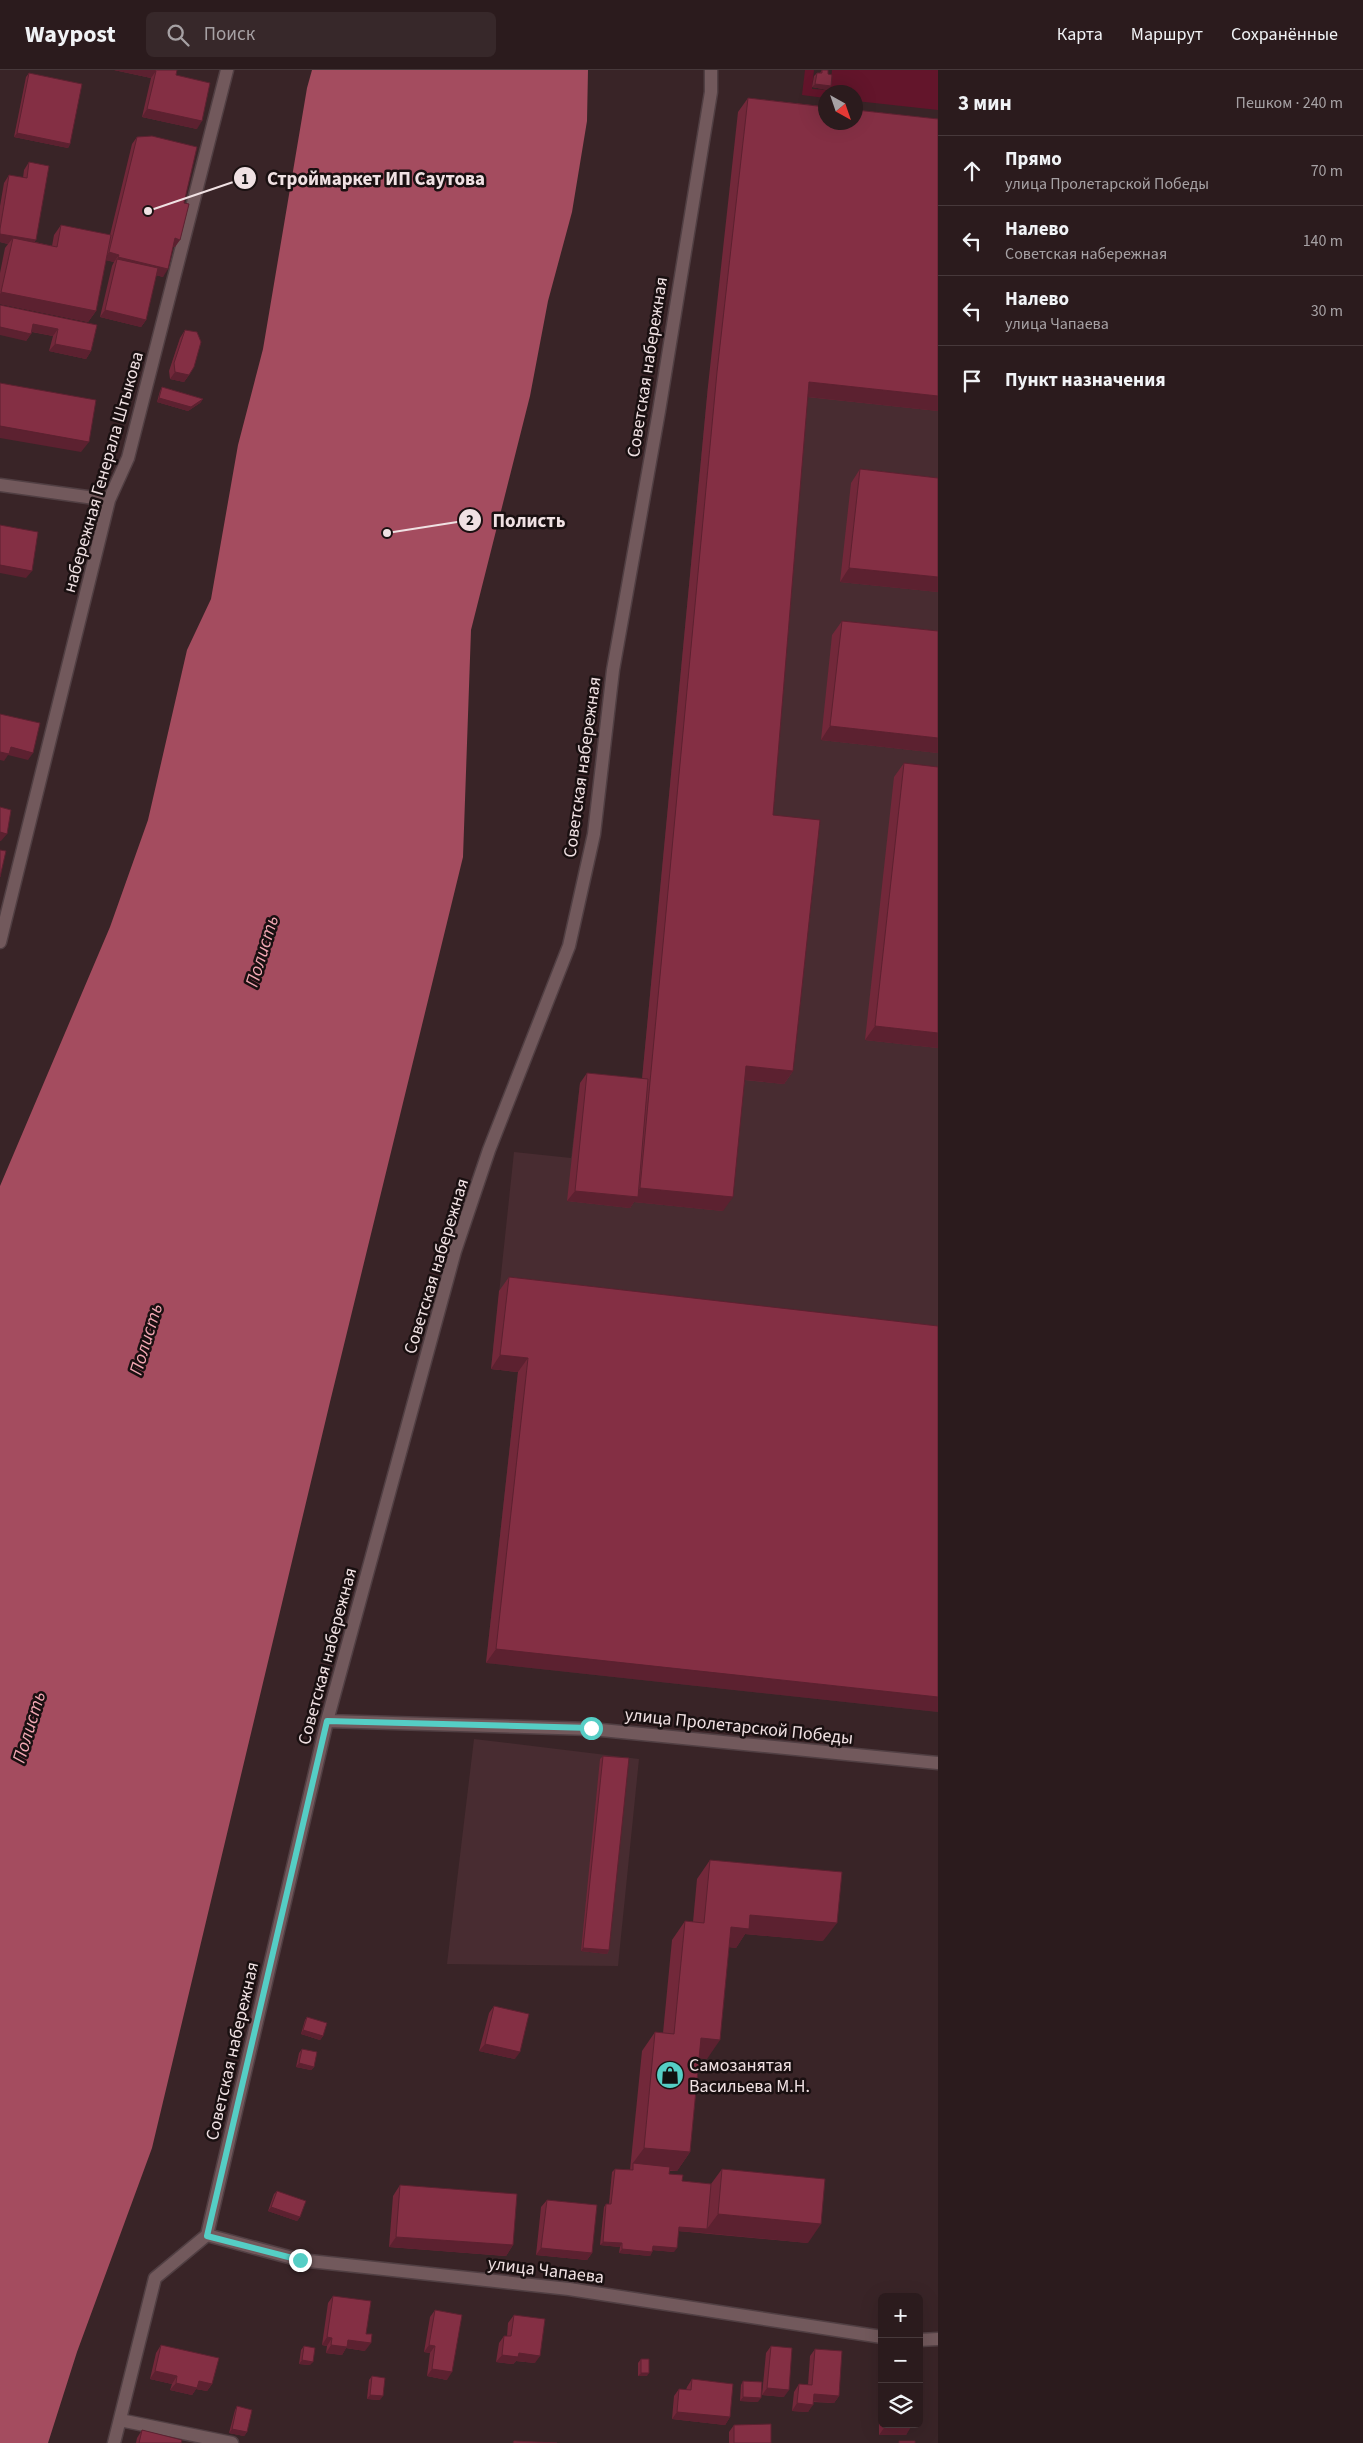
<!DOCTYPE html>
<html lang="ru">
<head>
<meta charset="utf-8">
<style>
  :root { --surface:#2b1b1d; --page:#37282a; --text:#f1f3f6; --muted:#a6a1a4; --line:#47393b }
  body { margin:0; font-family:"Source Sans 3",sans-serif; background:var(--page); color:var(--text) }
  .controls { position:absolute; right:15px; bottom:15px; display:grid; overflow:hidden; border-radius:8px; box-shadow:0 5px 20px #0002 }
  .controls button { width:45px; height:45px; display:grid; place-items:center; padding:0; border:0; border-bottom:1px solid var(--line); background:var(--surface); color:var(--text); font:25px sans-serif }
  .compass { position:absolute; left:818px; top:15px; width:45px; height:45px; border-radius:50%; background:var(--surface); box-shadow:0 5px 20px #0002; rotate:140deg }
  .stop { position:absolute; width:15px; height:15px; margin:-11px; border:4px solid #55cec5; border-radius:50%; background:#fff }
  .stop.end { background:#55cec5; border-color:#fff; box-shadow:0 1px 5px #0008 }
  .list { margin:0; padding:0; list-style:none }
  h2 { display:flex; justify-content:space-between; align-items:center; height:65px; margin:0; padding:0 20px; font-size:21px }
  h2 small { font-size:16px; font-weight:400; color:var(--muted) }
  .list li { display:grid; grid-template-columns:32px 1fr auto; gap:15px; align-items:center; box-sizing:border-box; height:70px; padding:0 20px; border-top:1px solid var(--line) }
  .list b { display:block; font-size:19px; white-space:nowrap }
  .list p { margin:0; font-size:16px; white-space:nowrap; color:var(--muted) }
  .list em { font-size:16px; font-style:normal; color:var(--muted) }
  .icon { flex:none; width:28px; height:28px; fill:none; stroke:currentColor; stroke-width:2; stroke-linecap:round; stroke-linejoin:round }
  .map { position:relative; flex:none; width:938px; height:2373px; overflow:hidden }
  header { display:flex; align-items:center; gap:30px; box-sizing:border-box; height:70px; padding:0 25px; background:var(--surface); border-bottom:1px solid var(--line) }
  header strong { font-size:24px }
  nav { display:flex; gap:28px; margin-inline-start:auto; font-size:18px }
  .search { width:350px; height:45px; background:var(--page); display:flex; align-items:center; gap:12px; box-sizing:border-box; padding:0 18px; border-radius:8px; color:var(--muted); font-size:19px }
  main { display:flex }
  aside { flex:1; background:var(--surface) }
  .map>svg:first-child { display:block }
  .built { fill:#482c31 }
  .green { fill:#63152b }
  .water { fill:#a44c5f }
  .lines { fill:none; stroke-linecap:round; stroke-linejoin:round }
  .street-casing { stroke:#513f43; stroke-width:15 }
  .street { stroke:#72595c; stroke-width:12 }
  .wall { fill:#72283a }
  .shaded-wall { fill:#5c2130 }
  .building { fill:#842f44; stroke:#5c2130 }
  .route { stroke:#55cec5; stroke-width:6 }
  .labels { text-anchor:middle; stroke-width:5; stroke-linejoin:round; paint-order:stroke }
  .street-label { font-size:18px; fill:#f0e1e3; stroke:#1a1011 }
  .poi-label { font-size:18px; fill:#f0e1e3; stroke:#1a1011; text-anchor:start }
  .water-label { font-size:19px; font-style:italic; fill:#f2a8b4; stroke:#1a1011 }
  .leader { fill:none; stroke:#f0e1e3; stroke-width:2 }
  .callout-dot { fill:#f0e1e3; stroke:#1a1011; stroke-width:2 }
  .mark-label { font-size:15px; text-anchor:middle; font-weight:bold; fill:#111 }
  .callout-label { font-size:19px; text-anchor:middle; font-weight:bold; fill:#f0e1e3; stroke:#1a1011; stroke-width:5; stroke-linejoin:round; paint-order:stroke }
</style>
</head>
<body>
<header>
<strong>Waypost</strong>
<div class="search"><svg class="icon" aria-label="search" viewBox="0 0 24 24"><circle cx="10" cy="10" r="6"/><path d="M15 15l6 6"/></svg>Поиск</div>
<nav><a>Карта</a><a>Маршрут</a><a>Сохранённые</a></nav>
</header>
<main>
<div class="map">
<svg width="938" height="2373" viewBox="0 0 938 2373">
  <rect width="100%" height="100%" fill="#392427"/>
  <!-- built -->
  <path class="built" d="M 826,52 L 938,64 L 938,1642 L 486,1593 L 518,1302 L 491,1299 L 514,1082 L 571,1088 L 580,1013 L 641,1020 L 708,316 Z
    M 474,1669 L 639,1689 L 618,1896 L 447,1894 Z"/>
  <!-- green -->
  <path class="green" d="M 805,0 L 814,0 L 812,19 L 830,20 L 832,0 L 938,0 L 938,40 L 856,31 L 856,22 L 826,22 L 825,28 L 802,25 Z"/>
  <!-- water -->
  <path class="water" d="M 312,0 L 588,0 L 587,51 L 572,142 L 548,231 L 530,326 L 471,560 L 463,787 L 330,1332 L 152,2078 L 77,2282 L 48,2373 L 0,2373 L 0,1116 L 110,857 L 148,750 L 187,580 L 211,529 L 238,375 L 263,279 L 307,18 Z"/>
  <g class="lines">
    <!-- street casing -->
    <g class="street-casing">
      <path id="street" d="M 0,415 L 109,430
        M 0,872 L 109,430 L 128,388 L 227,0
        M 327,1651 L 591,1659 L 938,1693
        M 207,2165 L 300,2190 L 569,2219 L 882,2267
        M 919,2270 L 938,2269
        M 120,2350 L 232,2373
        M 114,2373 L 155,2208 L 207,2165 L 327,1651 L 455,1181 L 489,1080 L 569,876 L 594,764 L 613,600 L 659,341 L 711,22 L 711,0"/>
    </g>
    <!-- street -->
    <use href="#street" class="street"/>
  </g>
  <!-- wall -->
  <path class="wall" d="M 114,0 L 177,0 L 176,5 L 197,59 L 142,47 L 151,8 Z
    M 822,0 L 828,4 L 831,16 L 828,20 L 812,17 L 814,6 L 817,3 L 820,3 Z
    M 29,3 L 70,74 L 68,78 L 14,67 L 26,7 Z
    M 748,28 L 938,49 L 938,341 L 807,327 L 773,745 L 793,1001 L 784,1014 L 745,1010 L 723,1141 L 634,1132 L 630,1138 L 567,1131 L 580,1013 L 587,1003 L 642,1009 L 708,316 L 738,42 Z
    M 137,67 L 175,177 L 173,177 L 163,207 L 156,205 L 146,250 L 141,257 L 100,247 L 112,196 L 114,192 L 106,190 L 96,241 L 88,252 L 0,234 L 0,203 L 5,178 L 8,174 L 0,172 L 0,136 L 4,113 L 9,105 L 23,108 L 24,100 L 29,92 L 35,172 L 52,176 L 54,165 L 61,155 L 110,165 L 132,74 Z
    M 0,235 L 97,255 L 91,281 L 86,289 L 49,281 L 53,266 L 32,262 L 26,271 Z
    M 185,260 L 189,305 L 184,312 L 170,309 L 169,301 L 180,268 Z
    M 162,317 L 203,329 L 200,333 L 188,341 L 157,332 L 160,321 Z
    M 860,399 L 938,408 L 938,522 L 840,512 L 851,413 Z
    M 842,551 L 938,561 L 938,683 L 821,670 L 832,565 Z
    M 904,693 L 938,978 L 865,970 L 894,707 Z
    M 509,1207 L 938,1256 L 486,1593 L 518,1302 L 491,1299 L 499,1221 Z
    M 603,1686 L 609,1880 L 607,1884 L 581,1881 L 600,1689 Z
    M 710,1790 L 823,1871 L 745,1864 L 736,1878 L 729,1877 L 707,1989 L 699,1988 L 690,2082 L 677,2101 L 669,2101 L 669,2104 L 682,2111 L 711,2114 L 722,2099 L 808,2173 L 678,2161 L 674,2182 L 653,2180 L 650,2186 L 619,2183 L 620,2177 L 600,2175 L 604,2137 L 606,2134 L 609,2134 L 612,2102 L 615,2099 L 630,2100 L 642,1981 L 655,1962 L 663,1963 L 672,1870 L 685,1851 L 693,1852 L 697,1809 Z
    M 494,1936 L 515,1989 L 479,1981 L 489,1943 Z
    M 307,1947 L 323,1966 L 320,1970 L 301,1964 L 305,1950 Z
    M 302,1979 L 314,1997 L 311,2000 L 296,1997 L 299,1983 Z
    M 400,2115 L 513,2175 L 506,2186 L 389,2177 L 393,2126 Z
    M 277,2121 L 300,2147 L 297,2151 L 268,2141 L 274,2124 Z
    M 547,2130 L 592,2183 L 587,2190 L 536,2185 L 541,2137 Z
    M 333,2226 L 366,2264 L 365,2281 L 346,2278 L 342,2285 L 326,2283 L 327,2276 L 322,2275 L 328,2233 Z
    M 435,2240 L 447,2310 L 427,2306 L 430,2283 L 424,2282 L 430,2247 Z
    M 514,2245 L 535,2293 L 516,2291 L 513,2294 L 496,2292 L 499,2273 L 504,2266 L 507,2266 L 508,2253 Z
    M 161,2275 L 212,2314 L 207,2321 L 196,2319 L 192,2325 L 170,2320 L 172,2314 L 150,2309 L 156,2283 Z
    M 304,2276 L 310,2295 L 299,2294 L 301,2280 Z
    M 771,2276 L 784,2327 L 762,2325 L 766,2283 Z
    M 815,2279 L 839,2326 L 834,2333 L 813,2332 L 808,2342 L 792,2341 L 794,2322 L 799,2314 L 808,2315 L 810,2286 Z
    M 641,2289 L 647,2306 L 638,2306 L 638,2293 Z
    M 372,2306 L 380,2330 L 367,2329 L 369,2310 Z
    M 692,2309 L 730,2347 L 725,2355 L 672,2349 L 674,2326 L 679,2319 L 686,2320 L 687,2317 Z
    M 743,2311 L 758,2332 L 740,2331 L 741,2315 Z
    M 882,2332 L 882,2354 L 911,2354 L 906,2365 L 879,2365 L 879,2336 Z
    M 237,2336 L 247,2362 L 244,2366 L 229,2363 L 235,2340 Z
    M 734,2355 L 771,2373 L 729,2373 L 729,2362 Z
    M 142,2360 L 181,2373 L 136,2373 L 137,2368 Z"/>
  <!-- shaded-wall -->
  <path class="shaded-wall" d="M 114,0 L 153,0 L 156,1 L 151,8 Z
    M 815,14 L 831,16 L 828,20 L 812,17 Z
    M 147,39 L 202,51 L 197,59 L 142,47 Z
    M 17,63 L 70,74 L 68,78 L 14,67 Z
    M 0,164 L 36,170 L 31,177 L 13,168 L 8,174 L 0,172 Z
    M 175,168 L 180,170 L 175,177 L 170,176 Z
    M 109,182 L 119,185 L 114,192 L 104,190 Z
    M 118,187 L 168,199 L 163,207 L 116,195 Z
    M 1,222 L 96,241 L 88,252 L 0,234 L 0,224 Z
    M 105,240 L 146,250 L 141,257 L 100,247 Z
    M 33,254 L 58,259 L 53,266 L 28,261 Z
    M 0,257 L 31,264 L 26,271 L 0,265 Z
    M 55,274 L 91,281 L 86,289 L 49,281 Z
    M 175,302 L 189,305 L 184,312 L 170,309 Z
    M 809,312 L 938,326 L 938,341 L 799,326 Z
    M 159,328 L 203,329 L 200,333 L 188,341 L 157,332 Z
    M 0,356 L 89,372 L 81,382 L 0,368 Z
    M 0,495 L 32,501 L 26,508 L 0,503 Z
    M 849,498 L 938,507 L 938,522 L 840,512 Z
    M 830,656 L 938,668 L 938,683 L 821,670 Z
    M 11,677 L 33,683 L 28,690 L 8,685 L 4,691 L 0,690 L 0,682 Z
    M 0,762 L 7,764 L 1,771 L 0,771 Z
    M 875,956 L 938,963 L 938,978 L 865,970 Z
    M 746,996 L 793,1001 L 784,1014 L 737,1009 Z
    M 640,1118 L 733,1127 L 723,1141 L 634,1132 L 630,1138 L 567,1131 L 575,1121 L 634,1127 Z
    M 500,1285 L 528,1288 L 518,1302 L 491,1299 Z
    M 496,1579 L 938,1627 L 938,1642 L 486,1593 Z
    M 750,1845 L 837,1853 L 823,1871 L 745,1864 L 736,1878 L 717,1876 L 731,1857 Z
    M 583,1878 L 609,1880 L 607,1884 L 581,1881 Z
    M 303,1960 L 323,1966 L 320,1970 L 301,1964 Z
    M 701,1968 L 720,1970 L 707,1989 L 688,1987 Z
    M 485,1974 L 520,1982 L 515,1989 L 479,1981 Z
    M 299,1993 L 314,1997 L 311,2000 L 296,1997 Z
    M 644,2078 L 690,2082 L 677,2101 L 633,2097 L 633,2093 Z
    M 271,2137 L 300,2147 L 297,2151 L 268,2141 Z
    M 718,2144 L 821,2154 L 808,2173 L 704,2163 Z
    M 679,2157 L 707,2159 L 704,2163 L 676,2161 Z
    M 396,2167 L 513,2175 L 506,2186 L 389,2177 Z
    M 603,2172 L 622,2173 L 620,2177 L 600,2175 Z
    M 653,2176 L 677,2178 L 674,2182 L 650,2180 Z
    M 541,2178 L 592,2183 L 587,2190 L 536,2185 Z
    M 622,2179 L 652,2182 L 650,2186 L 619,2183 Z
    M 327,2267 L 332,2268 L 327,2276 L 322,2275 Z
    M 348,2270 L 371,2273 L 365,2281 L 346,2278 L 342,2285 L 326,2283 L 331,2275 Z
    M 429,2275 L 435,2276 L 430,2283 L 424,2282 Z
    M 519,2283 L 540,2286 L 535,2293 L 516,2291 L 513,2294 L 496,2292 L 502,2285 Z
    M 302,2290 L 313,2292 L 310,2295 L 299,2294 Z
    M 432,2299 L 452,2302 L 447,2310 L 427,2306 Z
    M 155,2301 L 177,2306 L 172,2314 L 150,2309 Z
    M 641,2303 L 649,2303 L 647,2306 L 638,2306 Z
    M 199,2311 L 212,2314 L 207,2321 L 196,2319 L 192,2325 L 170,2320 L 176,2313 Z
    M 767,2318 L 789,2320 L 784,2327 L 762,2325 Z
    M 814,2324 L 839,2326 L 834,2333 L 808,2331 Z
    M 370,2325 L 383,2326 L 380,2330 L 367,2329 Z
    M 743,2327 L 761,2328 L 758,2332 L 740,2331 Z
    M 797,2333 L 813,2335 L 808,2342 L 792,2341 Z
    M 677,2342 L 730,2347 L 725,2355 L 672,2349 Z
    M 911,2357 L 906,2365 L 879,2365 L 884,2358 Z
    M 232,2359 L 247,2362 L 244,2366 L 229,2363 Z"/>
  <!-- building -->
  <path class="building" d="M 153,0 L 177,0 L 176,5 L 210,13 L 202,51 L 147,39 L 156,1 Z
    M 822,0 L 828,0 L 828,4 L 832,5 L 831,16 L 815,14 L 817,3 L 822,3 Z
    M 29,3 L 82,14 L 70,74 L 17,63 Z
    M 748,28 L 826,37 L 826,52 L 856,52 L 856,40 L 938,49 L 938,326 L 809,312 L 773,745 L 820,750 L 793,1001 L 746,996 L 733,1127 L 640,1118 L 717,302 Z
    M 152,66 L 197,77 L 184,133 L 189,134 L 180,170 L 175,168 L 168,199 L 118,187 L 119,185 L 109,182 L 137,67 Z
    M 29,92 L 49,96 L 36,170 L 0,164 L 0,159 L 9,105 L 27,108 Z
    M 61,155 L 111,165 L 96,241 L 1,222 L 13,168 L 57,177 Z
    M 117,189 L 158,198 L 146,250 L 105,240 Z
    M 0,235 L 97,255 L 91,281 L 55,274 L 58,259 L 33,254 L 31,264 L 0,257 Z
    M 185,260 L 197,262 L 201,272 L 194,297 L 189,305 L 175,302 L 174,293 Z
    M 0,313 L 96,330 L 89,372 L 0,356 Z
    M 162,317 L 203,329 L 191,337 L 159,328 Z
    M 860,399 L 938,408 L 938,507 L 849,498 Z
    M 0,455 L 38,462 L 32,501 L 0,495 Z
    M 842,551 L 938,561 L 938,668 L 830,656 Z
    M 0,644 L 40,653 L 33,683 L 11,677 L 9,684 L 0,682 Z
    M 904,693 L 938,697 L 938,963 L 875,956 Z
    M 0,737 L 11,740 L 7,764 L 0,762 Z
    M 0,780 L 6,781 L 0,807 Z
    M 587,1003 L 648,1009 L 638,1127 L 575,1121 Z
    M 509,1207 L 938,1256 L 938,1627 L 496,1579 L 528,1288 L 500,1285 Z
    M 603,1686 L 629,1688 L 609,1880 L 583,1878 Z
    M 710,1790 L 842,1802 L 837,1853 L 750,1845 L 749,1859 L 731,1857 L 720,1970 L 701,1968 L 690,2082 L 644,2078 L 655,1962 L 674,1964 L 685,1851 L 704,1853 Z
    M 494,1936 L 529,1944 L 520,1982 L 485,1974 Z
    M 307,1947 L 327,1953 L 323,1966 L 303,1960 Z
    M 302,1979 L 317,1982 L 314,1997 L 299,1993 Z
    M 633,2093 L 670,2097 L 669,2104 L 683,2105 L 682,2111 L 711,2114 L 707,2159 L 679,2157 L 677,2178 L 653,2176 L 652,2182 L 622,2179 L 622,2173 L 603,2172 L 606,2134 L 611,2134 L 615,2099 L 633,2100 Z
    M 722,2099 L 825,2109 L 821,2154 L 718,2144 Z
    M 400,2115 L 517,2124 L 513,2175 L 396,2167 Z
    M 277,2121 L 306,2131 L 300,2147 L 271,2137 Z
    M 547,2130 L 597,2135 L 592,2183 L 541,2178 Z
    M 333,2226 L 371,2231 L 366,2264 L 372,2264 L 371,2273 L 348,2270 L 347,2277 L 331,2275 L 332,2268 L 327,2267 Z
    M 435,2240 L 462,2245 L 452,2302 L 432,2299 L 435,2276 L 429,2275 Z
    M 514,2245 L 545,2249 L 540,2286 L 519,2283 L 518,2287 L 502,2285 L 504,2266 L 511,2266 Z
    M 161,2275 L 219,2288 L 212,2314 L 199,2311 L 197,2318 L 176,2313 L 177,2306 L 155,2301 Z
    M 304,2276 L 315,2278 L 313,2292 L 302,2290 Z
    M 771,2276 L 792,2278 L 789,2320 L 767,2318 Z
    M 815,2279 L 842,2281 L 839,2326 L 814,2324 L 813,2335 L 797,2333 L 799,2314 L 812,2315 Z
    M 641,2289 L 649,2289 L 649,2303 L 641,2303 Z
    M 372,2306 L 385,2308 L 383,2326 L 370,2325 Z
    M 692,2309 L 733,2314 L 730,2347 L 677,2342 L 679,2319 L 691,2320 Z
    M 743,2311 L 762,2312 L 761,2328 L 743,2327 Z
    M 237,2336 L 252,2340 L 247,2362 L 232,2359 Z
    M 771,2354 L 771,2373 L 734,2373 L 734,2355 Z
    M 884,2354 L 911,2354 L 911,2357 L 884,2358 Z
    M 142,2360 L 182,2370 L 181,2373 L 139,2373 Z
    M 514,2371 L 557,2373 L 513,2373 Z
    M 899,2371 L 915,2371 L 915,2373 L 899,2373 Z"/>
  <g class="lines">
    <!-- route -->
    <path class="route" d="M 300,2190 L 207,2166 L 327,1651 L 591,1658"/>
  </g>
  <!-- icons -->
  <defs>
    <g id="shop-disc" transform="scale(1.4375)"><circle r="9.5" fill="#55cec5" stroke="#1a1011"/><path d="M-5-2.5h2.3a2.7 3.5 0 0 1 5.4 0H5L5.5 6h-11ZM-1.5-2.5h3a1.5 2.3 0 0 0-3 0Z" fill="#111"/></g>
  </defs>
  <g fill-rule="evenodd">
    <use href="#shop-disc" x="670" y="2005"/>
  </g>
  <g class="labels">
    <!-- street labels -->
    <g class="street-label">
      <text transform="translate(647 297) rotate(-81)" y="6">Советская набережная</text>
      <text transform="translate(103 402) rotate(-74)" y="6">набережная Генерала Штыкова</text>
      <text transform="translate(582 697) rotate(-82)" y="6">Советская набережная</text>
      <text transform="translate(436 1196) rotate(-73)" y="6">Советская набережная</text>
      <text transform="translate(327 1586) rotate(-75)" y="6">Советская набережная</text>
      <text transform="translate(739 1656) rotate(6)" y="6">улица Пролетарской Победы</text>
      <text transform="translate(232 1981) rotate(-77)" y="6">Советская набережная</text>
      <text transform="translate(546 2200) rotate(7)" y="6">улица Чапаева</text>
    </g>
    <!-- poi labels -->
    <g class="poi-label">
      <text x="689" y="2001">Самозанятая<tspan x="689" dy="21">Васильева М.Н.</tspan></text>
    </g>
    <!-- water labels -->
    <g class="water-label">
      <text transform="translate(261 881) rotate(-73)" y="7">Полисть</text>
      <text transform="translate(145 1269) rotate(-73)" y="7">Полисть</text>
      <text transform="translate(28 1657) rotate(-73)" y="7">Полисть</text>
    </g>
  </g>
  <!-- callouts -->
  <path class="leader" d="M148 141L245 108M387 463L470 450"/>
  <g class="callout-dot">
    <circle cx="148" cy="141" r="5"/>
    <circle cx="387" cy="463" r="5"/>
    <circle cx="245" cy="108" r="12"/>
    <circle cx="470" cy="450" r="12"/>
  </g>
  <g class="mark-label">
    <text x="245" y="114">1</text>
    <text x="470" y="455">2</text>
  </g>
  <g class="callout-label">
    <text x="376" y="115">Строймаркет ИП Саутова</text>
    <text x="529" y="457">Полисть</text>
  </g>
</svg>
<div class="controls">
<button>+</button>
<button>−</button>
<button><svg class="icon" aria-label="layers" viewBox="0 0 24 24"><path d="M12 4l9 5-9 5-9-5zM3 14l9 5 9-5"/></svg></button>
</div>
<svg class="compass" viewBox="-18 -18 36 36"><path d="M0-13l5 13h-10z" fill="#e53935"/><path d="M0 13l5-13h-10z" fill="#a6a1a4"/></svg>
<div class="stop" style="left:591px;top:1658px"></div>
<div class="stop end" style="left:300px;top:2190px"></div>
</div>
<aside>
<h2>3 мин<small>Пешком · 240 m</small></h2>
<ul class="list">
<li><svg class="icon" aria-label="ahead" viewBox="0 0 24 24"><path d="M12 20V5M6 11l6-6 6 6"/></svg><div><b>Прямо</b><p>улица Пролетарской Победы</p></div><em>70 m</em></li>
<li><svg class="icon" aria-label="left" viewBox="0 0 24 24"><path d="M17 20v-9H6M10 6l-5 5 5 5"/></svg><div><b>Налево</b><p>Советская набережная</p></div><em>140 m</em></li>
<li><svg class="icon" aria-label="left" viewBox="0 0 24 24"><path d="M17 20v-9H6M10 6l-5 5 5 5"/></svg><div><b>Налево</b><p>улица Чапаева</p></div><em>30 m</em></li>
<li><svg class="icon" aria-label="arrive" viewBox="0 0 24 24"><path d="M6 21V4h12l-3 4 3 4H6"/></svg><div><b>Пункт назначения</b></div></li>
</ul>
</aside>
</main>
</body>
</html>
